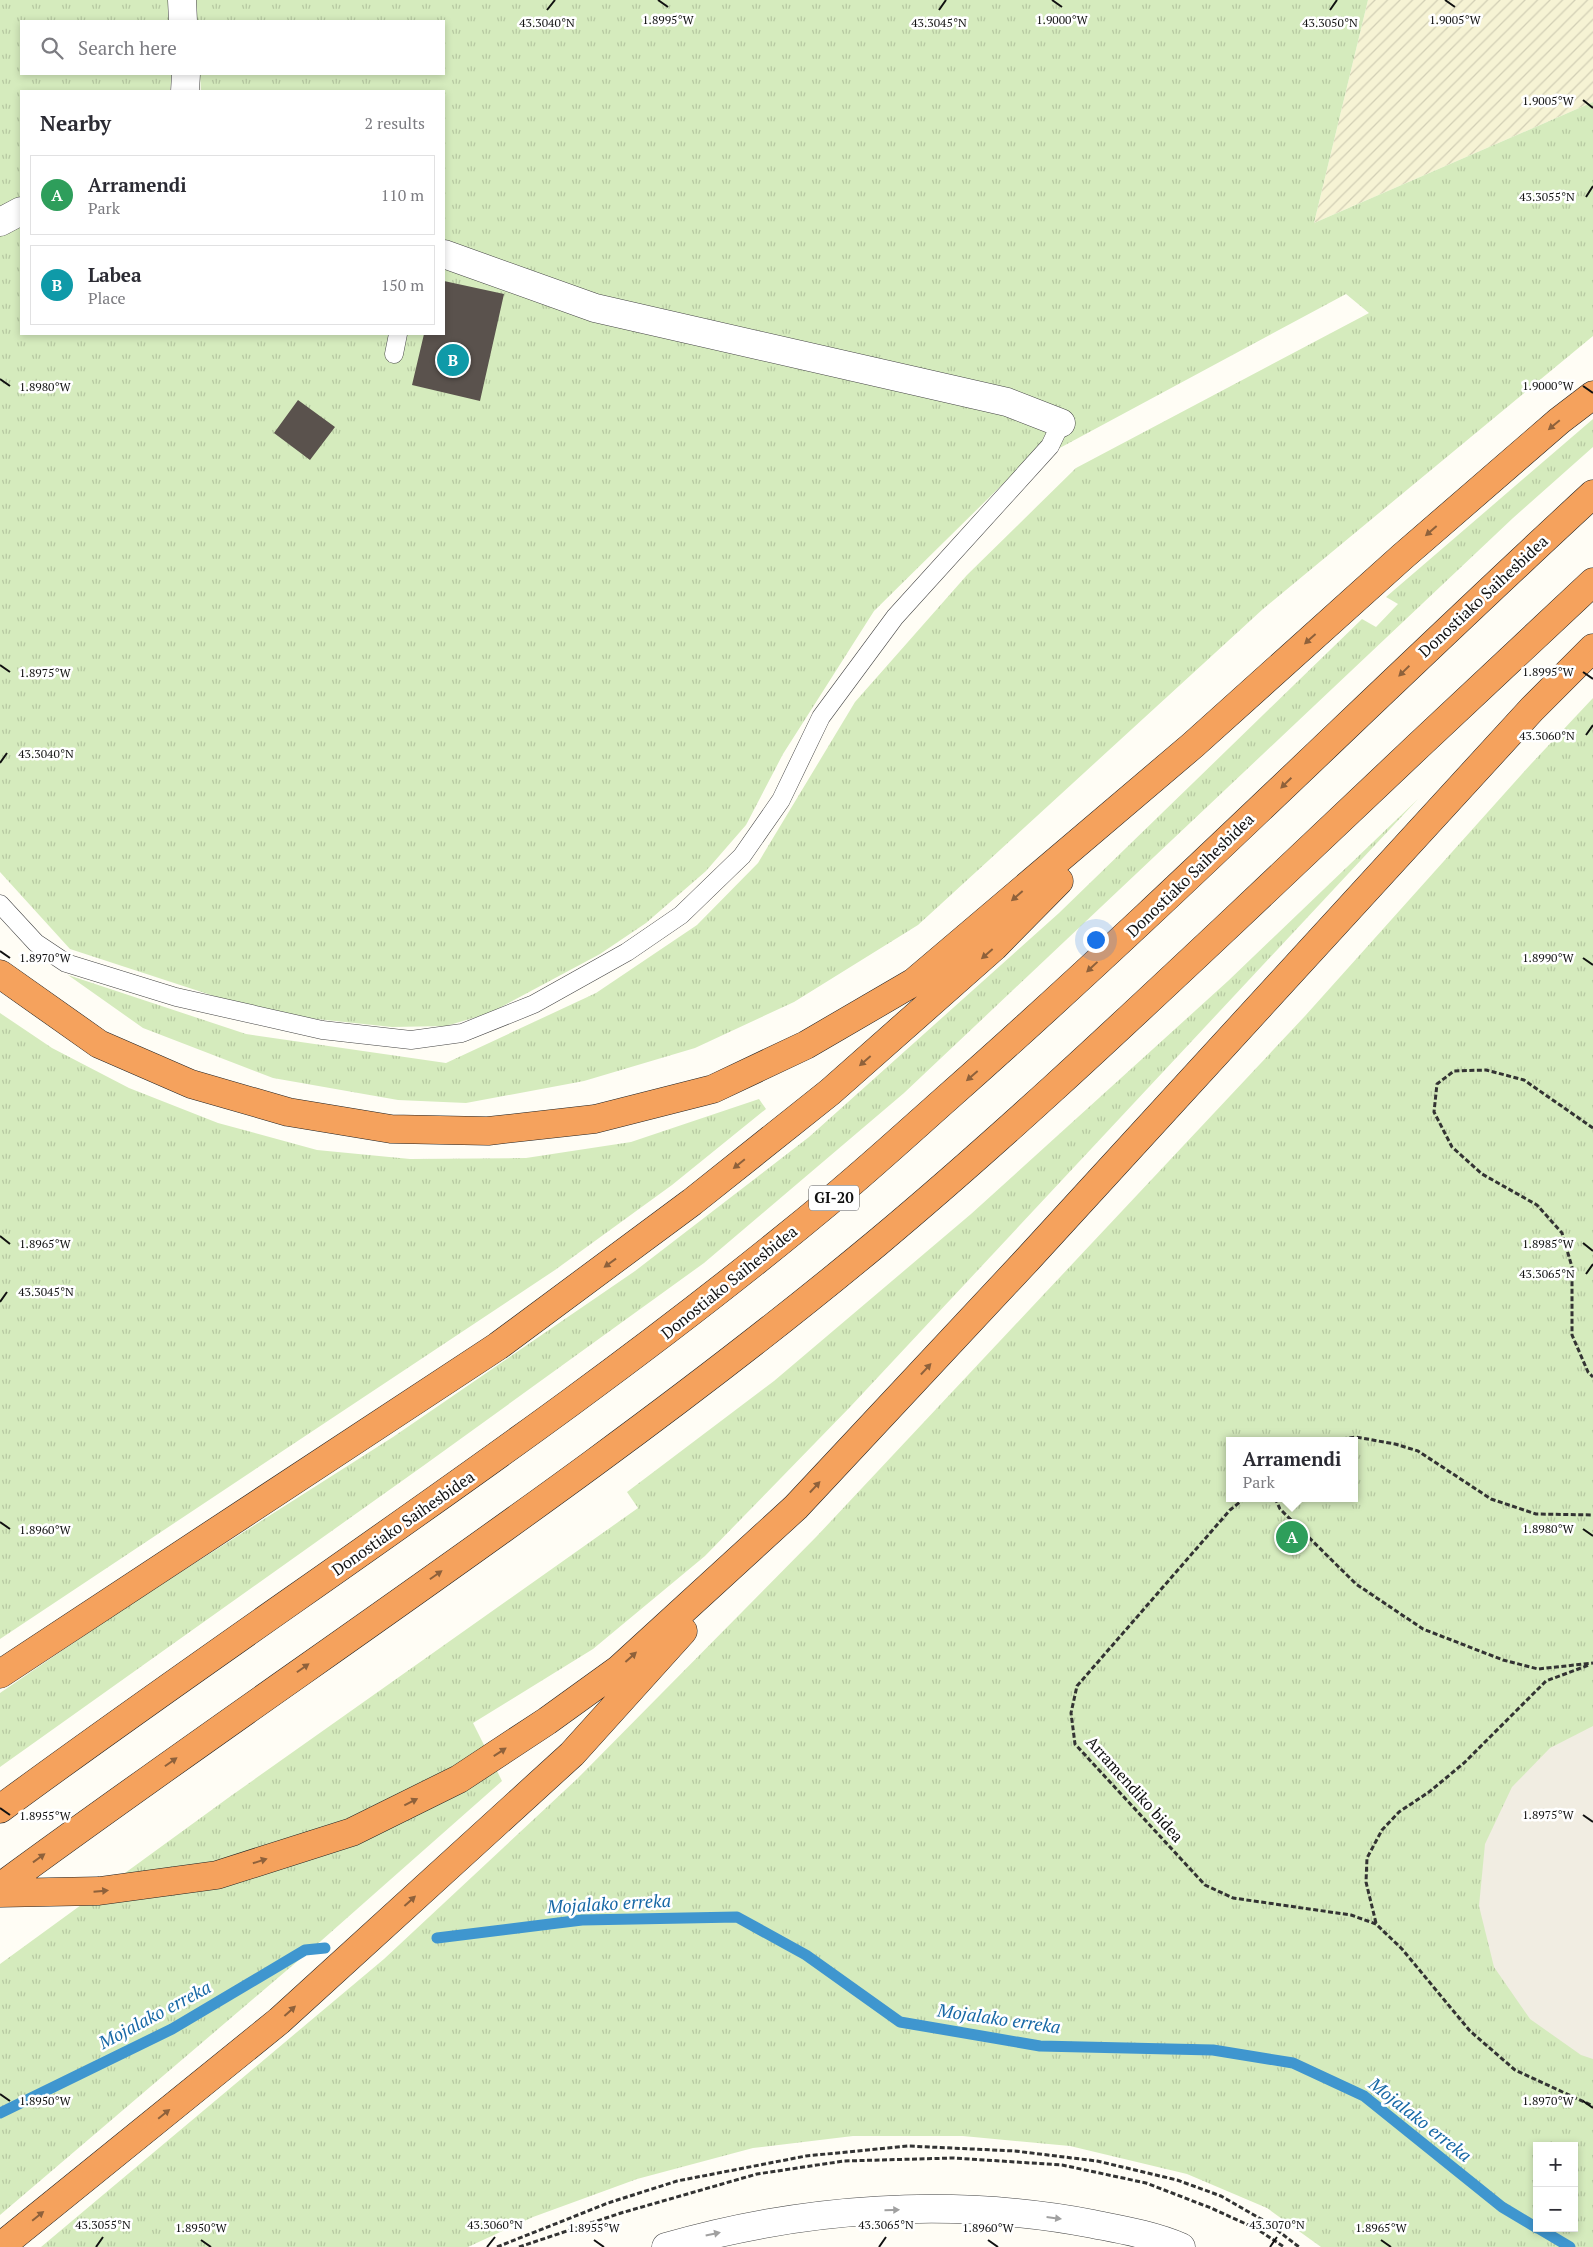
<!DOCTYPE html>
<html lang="en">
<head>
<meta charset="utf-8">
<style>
  :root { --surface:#fff; --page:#f2f2f3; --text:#2b2b33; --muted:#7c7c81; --line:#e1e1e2; --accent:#0f766e }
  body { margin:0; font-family:"PT Serif",serif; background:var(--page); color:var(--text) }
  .controls { position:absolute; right:15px; bottom:15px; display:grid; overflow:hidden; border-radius:0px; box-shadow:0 2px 8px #0003 }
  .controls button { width:45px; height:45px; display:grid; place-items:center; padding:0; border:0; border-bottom:1px solid var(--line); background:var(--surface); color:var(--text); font:25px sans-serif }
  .you { position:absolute; left:1095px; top:939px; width:18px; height:18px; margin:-12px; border:4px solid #fff; border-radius:50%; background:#1a73e8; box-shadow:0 0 0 8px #1a73e833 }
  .badge { display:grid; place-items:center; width:32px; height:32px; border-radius:50%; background:var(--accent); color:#fff; font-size:16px; font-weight:700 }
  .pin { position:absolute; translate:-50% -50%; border:2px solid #fff; box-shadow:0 1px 5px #0006 }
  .popup { position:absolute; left:1226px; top:1437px; width:132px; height:65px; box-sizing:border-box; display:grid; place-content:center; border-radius:0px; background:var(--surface); filter:drop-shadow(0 1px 4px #0005); font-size:16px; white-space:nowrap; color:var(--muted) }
  .popup b { font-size:19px; color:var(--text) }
  .popup::after { content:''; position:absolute; left:50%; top:100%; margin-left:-10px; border:10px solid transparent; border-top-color:var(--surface) }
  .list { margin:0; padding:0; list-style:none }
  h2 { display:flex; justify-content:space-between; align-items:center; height:65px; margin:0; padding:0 20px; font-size:21px }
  h2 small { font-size:16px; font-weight:400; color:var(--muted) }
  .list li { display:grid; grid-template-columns:32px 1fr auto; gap:15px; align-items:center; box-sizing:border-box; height:80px; margin:0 10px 10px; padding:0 10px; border:1px solid var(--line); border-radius:0px }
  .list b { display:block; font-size:19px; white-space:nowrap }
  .list p { margin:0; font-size:16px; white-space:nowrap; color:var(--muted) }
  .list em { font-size:16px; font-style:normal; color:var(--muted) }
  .icon { flex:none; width:28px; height:28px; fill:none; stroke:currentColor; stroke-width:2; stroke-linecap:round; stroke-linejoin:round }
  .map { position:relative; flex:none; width:1593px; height:2247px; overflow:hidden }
  .search { position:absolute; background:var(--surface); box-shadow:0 2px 8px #0003; left:20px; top:20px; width:425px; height:55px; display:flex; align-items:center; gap:12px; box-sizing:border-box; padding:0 18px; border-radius:0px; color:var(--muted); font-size:19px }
  .panel { position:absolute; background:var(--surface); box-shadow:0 2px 8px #0003; left:20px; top:90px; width:425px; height:245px; border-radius:0px }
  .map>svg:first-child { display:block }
  .farmland { fill:url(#farmland-furrows) }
  .grass { fill:url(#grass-tufts); fill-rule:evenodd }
  .plaza { fill:#f1ede2 }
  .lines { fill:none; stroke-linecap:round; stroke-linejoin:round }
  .stream { stroke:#3f96cf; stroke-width:11 }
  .building { fill:#5a524d }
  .service-casing { stroke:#444; stroke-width:19 }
  .minor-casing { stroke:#444; stroke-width:29 }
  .motorway-casing { stroke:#222; stroke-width:29 }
  .path { stroke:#333; stroke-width:3; stroke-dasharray:5 2.5; stroke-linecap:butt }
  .service { stroke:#fff; stroke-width:18 }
  .minor { stroke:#fff; stroke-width:28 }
  .motorway { stroke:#f5a25d; stroke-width:28 }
  .oneway { fill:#8e613b }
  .oneway2 { fill:#a0a0a0 }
  .ticks { fill:none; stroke:#111; stroke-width:2 }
  .labels { text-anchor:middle; stroke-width:5; stroke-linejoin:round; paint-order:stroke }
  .shield { fill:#fff; stroke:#585858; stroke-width:1 }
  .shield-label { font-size:15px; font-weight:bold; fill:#111 }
  .street-label { font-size:16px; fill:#111; stroke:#fff }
  .water-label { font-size:18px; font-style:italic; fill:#1768a6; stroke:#fff }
  .ticks-label { font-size:12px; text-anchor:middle; fill:#111; stroke:#fff; stroke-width:5; stroke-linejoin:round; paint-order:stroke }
</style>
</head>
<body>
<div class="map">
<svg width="1593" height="2247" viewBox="0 0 1593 2247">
  <defs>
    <pattern id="farmland-furrows" width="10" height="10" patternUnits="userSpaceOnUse" patternTransform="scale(1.25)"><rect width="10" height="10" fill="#f6f3d4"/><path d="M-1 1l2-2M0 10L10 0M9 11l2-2" fill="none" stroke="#d2cfb5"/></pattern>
    <pattern id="grass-tufts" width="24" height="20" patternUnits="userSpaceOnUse" patternTransform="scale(1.25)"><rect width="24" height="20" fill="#d5ebbd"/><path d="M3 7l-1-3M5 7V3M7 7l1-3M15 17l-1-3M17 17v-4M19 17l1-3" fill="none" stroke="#b6c8a1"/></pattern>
  </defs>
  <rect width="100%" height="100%" fill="#fffdf5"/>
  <!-- farmland -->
  <path class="farmland" d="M 1368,0 L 1593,0 L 1593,102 L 1314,223 Z"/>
  <!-- grass -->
  <path class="grass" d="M 0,0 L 170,0 L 171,21 L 21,21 L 21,74 L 172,74 L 170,91 L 21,91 L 21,196 L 0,207 Z
    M 194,0 L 1368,0 L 1314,223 L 1593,102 L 1593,336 L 1263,609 L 918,925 L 794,1002 L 695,1048 L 584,1081 L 466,1103 L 398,1100 L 273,1078 L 143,1028 L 68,975 L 246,1034 L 446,1063 L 596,993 L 697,925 L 758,863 L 855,702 L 967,575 L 1076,468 L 1369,313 L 1346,294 L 1015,472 L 874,611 L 783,754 L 746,825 L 706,871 L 646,923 L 600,954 L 490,1013 L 446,1026 L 392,1027 L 269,1014 L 70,949 L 0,872 L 0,236 L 21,225 L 21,334 L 444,334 L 444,91 L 201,91 L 200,74 L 444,74 L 444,21 L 196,21 Z
    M 1593,419 L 1593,447 L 1513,518 L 904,1093 L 704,1263 L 423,1466 L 0,1767 L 0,1693 L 132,1603 L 393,1437 L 635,1271 L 809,1137 L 1059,913 L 1362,619 L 1376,627 L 1398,604 L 1386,597 Z
    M 1593,698 L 1593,2247 L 1321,2247 L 1267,2208 L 1187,2174 L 1070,2146 L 963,2136 L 853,2136 L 753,2148 L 637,2179 L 533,2217 L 468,2247 L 41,2247 L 384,1959 L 577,1779 L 817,1536 L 1305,1016 L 1531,764 ZM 1230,1441 L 1354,1441 L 1354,1498 L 1230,1498 ZM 1537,2146 L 1574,2146 L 1574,2228 L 1537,2228 Z
    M 1418,799 L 851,1406 L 705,1556 L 593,1649 L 473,1723 L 502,1781 L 313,1948 L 0,2215 L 0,1964 L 228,1798 L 638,1508 L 627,1492 L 774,1381 L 971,1214 L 1228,981 Z
    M 0,1013 L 52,1048 L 129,1088 L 218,1123 L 317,1150 L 410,1159 L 526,1158 L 631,1142 L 759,1099 L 766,1109 L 672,1185 L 555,1270 L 0,1639 Z"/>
  <!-- plaza -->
  <path class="plaza" d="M 1593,1726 L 1593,2059 L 1581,2055 L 1530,2019 L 1494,1967 L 1479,1906 L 1485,1844 L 1512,1787 L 1550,1748 Z"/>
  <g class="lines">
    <!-- stream -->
    <path class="stream" d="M 437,1938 L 582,1920 L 737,1917 L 806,1955 L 900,2022 L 1040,2046 L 1213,2050 L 1293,2063 L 1364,2096 L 1502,2207 L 1537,2228
      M 0,2113 L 172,2029 L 305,1950 L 325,1948
      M 1538,2228 L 1570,2247"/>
  </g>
  <!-- building -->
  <path class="building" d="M 444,281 L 504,294 L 480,401 L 412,385 L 424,334 L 444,334 Z
    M 298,400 L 335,427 L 310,460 L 274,433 Z"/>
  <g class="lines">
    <!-- service casing -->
    <g class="service-casing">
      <path id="service" d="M 394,354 L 398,334
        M 0,904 L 36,943 L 66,963 L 176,997 L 322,1030 L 411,1040 L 462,1033 L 534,1004 L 627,952 L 681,915 L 742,856 L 781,800 L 821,717 L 895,617 L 1050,446 L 1061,423"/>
    </g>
    <!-- minor casing -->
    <g class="minor-casing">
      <path id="minor" d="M 182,0 L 183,21
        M 185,91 L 186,74
        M 0,222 L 21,211
        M 444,254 L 595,308 L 1007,402 L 1061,423
        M 666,2247 C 803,2207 953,2197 1093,2224 C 1123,2230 1153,2235 1181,2247"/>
    </g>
    <!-- motorway casing -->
    <g class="motorway-casing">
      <path id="motorway" d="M 0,974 L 99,1044 L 191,1084 L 288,1112 L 391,1129 L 488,1131 L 595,1119 L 713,1089 L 806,1045 L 914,982 L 1193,745 L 1402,557 L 1559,421 L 1593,395
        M 0,1674 L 498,1346 L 692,1202 L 830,1092 L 994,947 L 1059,881
        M 0,1809 C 279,1603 572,1417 838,1194 C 875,1163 911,1130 947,1098 C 1168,903 1376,694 1593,494
        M 0,1887 C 292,1672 598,1475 877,1243 C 999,1141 1115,1032 1231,923 C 1351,809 1472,695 1593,582
        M 0,1893 L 99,1891 L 217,1875 L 352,1832 L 459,1779 L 547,1721 L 619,1669 L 796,1507 L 1027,1260 L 1532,709 L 1593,648
        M 0,2247 L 279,2021 L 572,1754 L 683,1631"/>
    </g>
    <!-- path -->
    <path class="path" d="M 1593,1128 L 1524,1080 L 1486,1070 L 1454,1071 L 1437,1084 L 1434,1112 L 1452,1147 L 1482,1174 L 1537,1205 L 1562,1233 L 1572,1267 L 1572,1335 L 1588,1372 L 1593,1377
      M 1327,1441 L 1356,1437 L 1395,1444 L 1418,1451 L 1491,1499 L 1536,1514 L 1593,1515
      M 1245,1498 L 1230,1510 L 1077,1686 L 1071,1713 L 1075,1744 L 1205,1885 L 1233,1898 L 1351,1915 L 1376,1924 L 1402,1949 L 1470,2031 L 1515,2070 L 1593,2106
      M 1275,1498 L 1280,1509 L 1356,1584 L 1423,1629 L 1503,1660 L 1538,1669 L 1593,1663
      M 1376,1923 L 1366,1882 L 1367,1858 L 1382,1830 L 1399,1812 L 1429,1792 L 1464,1763 L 1546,1681 L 1589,1665
      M 497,2247 L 608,2203 L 677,2181 L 806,2156 L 908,2146 L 1015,2151 L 1097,2161 L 1177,2180 L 1221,2196 L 1268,2223 L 1299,2247
      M 519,2247 L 621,2213 L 757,2174 L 844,2161 L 954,2158 L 1062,2165 L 1146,2183 L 1211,2208 L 1257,2229 L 1284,2247"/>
    <!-- service -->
    <use href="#service" class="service"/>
    <!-- minor -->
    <use href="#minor" class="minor"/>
    <!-- motorway -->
    <use href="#motorway" class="motorway"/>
  </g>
  <!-- one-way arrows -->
  <defs><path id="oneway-solid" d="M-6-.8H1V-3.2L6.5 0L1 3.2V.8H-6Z" transform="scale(1.25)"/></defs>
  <g class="oneway">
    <use href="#oneway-solid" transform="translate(1554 425) rotate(140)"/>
    <use href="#oneway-solid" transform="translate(1431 531) rotate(139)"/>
    <use href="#oneway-solid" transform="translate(1310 639) rotate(138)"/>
    <use href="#oneway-solid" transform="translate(1404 671) rotate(136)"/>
    <use href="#oneway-solid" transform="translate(1286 783) rotate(136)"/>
    <use href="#oneway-solid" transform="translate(1017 896) rotate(139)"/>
    <use href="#oneway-solid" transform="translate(987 954) rotate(139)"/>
    <use href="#oneway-solid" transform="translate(1092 967) rotate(137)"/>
    <use href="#oneway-solid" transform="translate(865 1061) rotate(139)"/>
    <use href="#oneway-solid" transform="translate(972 1076) rotate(139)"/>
    <use href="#oneway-solid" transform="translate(739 1164) rotate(141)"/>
    <use href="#oneway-solid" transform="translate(610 1263) rotate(144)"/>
    <use href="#oneway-solid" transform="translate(926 1369) rotate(-47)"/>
    <use href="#oneway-solid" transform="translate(815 1487) rotate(-47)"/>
    <use href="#oneway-solid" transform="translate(436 1575) rotate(-35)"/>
    <use href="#oneway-solid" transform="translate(631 1657) rotate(-42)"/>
    <use href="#oneway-solid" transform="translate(303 1668) rotate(-35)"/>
    <use href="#oneway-solid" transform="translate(500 1752) rotate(-33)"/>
    <use href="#oneway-solid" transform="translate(171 1762) rotate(-35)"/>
    <use href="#oneway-solid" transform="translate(411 1802) rotate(-27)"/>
    <use href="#oneway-solid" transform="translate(39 1858) rotate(-36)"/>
    <use href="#oneway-solid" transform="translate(260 1861) rotate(-18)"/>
    <use href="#oneway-solid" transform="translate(101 1891) rotate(-5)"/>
    <use href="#oneway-solid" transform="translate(410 1901) rotate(-42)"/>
    <use href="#oneway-solid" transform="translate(290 2011) rotate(-42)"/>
    <use href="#oneway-solid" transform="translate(164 2114) rotate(-39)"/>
    <use href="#oneway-solid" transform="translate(38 2216) rotate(-39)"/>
  </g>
  <g class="oneway2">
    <use href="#oneway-solid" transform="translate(892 2210) rotate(-1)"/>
    <use href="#oneway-solid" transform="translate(1054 2218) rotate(7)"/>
    <use href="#oneway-solid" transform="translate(713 2234) rotate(-12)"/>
  </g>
  <!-- ticks -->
  <path class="ticks" d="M 658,0 L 668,7M 1052,0 L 1062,7M 1445,0 L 1455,7M 547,10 L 555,0M 939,10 L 946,0M 1330,10 L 1337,0M 1583,100 L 1593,108M 1586,197 L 1593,186M 0,379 L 10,386M 1583,386 L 1593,393M 0,665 L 10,672M 1583,672 L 1593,679M 1586,735 L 1593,725M 0,763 L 7,753M 0,951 L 10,958M 1583,958 L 1593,965M 0,1236 L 10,1244M 1583,1243 L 1593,1251M 1586,1274 L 1593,1264M 0,1302 L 7,1292M 0,1522 L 10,1529M 1583,1529 L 1593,1536M 0,1808 L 10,1815M 1583,1815 L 1593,1822M 0,2094 L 10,2101M 1583,2101 L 1593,2108M 201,2240 L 211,2247M 594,2240 L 604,2247M 988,2240 L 998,2247M 1381,2240 L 1391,2247M 96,2247 L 103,2237M 487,2247 L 495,2237M 879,2247 L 886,2237M 1270,2247 L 1277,2237"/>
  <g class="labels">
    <!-- shield labels -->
    <rect class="shield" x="809" y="1185.5" width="50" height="25" rx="4"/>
    <g class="shield-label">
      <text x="834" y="1203">GI-20</text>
    </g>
    <!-- street labels -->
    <g class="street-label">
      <text transform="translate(1483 596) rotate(-43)" y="6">Donostiako Saihesbidea</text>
      <text transform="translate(1190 875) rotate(-44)" y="6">Donostiako Saihesbidea</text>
      <text transform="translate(729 1282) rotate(-39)" y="6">Donostiako Saihesbidea</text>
      <text transform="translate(403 1523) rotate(-35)" y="6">Donostiako Saihesbidea</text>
      <text transform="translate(1135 1789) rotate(48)" y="6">Arramendiko bidea</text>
    </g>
    <!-- water labels -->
    <g class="water-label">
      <text transform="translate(609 1904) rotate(-3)" y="6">Mojalako erreka</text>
      <text transform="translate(155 2015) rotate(-28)" y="6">Mojalako erreka</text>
      <text transform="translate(999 2019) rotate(8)" y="6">Mojalako erreka</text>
      <text transform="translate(1420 2120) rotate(38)" y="6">Mojalako erreka</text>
    </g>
  </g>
  <g class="ticks-label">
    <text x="1455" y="24">1.9005°W</text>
    <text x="668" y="24">1.8995°W</text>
    <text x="1062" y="24">1.9000°W</text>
    <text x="547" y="27">43.3040°N</text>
    <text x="939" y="27">43.3045°N</text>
    <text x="1330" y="27">43.3050°N</text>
    <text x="1548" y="105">1.9005°W</text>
    <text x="1547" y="201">43.3055°N</text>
    <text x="1548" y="390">1.9000°W</text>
    <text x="45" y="391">1.8980°W</text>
    <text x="1548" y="676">1.8995°W</text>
    <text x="45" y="677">1.8975°W</text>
    <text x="1547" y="740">43.3060°N</text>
    <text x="46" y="758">43.3040°N</text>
    <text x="1548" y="962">1.8990°W</text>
    <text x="45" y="962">1.8970°W</text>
    <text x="1548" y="1248">1.8985°W</text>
    <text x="45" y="1248">1.8965°W</text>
    <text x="1547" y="1278">43.3065°N</text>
    <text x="46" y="1296">43.3045°N</text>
    <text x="1548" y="1533">1.8980°W</text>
    <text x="45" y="1534">1.8960°W</text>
    <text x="1548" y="1819">1.8975°W</text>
    <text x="45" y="1820">1.8955°W</text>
    <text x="1548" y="2105">1.8970°W</text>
    <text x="45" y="2105">1.8950°W</text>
    <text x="103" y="2229">43.3055°N</text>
    <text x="495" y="2229">43.3060°N</text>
    <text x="886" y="2229">43.3065°N</text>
    <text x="1277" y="2229">43.3070°N</text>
    <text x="201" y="2232">1.8950°W</text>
    <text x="594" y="2232">1.8955°W</text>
    <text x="988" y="2232">1.8960°W</text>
    <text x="1381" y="2232">1.8965°W</text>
  </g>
</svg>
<div class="controls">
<button>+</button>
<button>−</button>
</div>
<div class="you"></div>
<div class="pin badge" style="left:1292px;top:1537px;background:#2e9e5b">A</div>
<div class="popup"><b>Arramendi</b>Park</div>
<div class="pin badge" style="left:453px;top:360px;background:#0f9aa8">B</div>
<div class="search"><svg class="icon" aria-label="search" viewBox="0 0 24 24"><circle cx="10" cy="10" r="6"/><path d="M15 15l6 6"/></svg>Search here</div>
<section class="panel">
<h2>Nearby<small>2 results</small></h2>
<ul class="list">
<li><span class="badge" style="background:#2e9e5b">A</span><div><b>Arramendi</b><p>Park</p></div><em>110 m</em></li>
<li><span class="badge" style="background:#0f9aa8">B</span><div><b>Labea</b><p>Place</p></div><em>150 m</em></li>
</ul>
</section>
</div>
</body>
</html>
